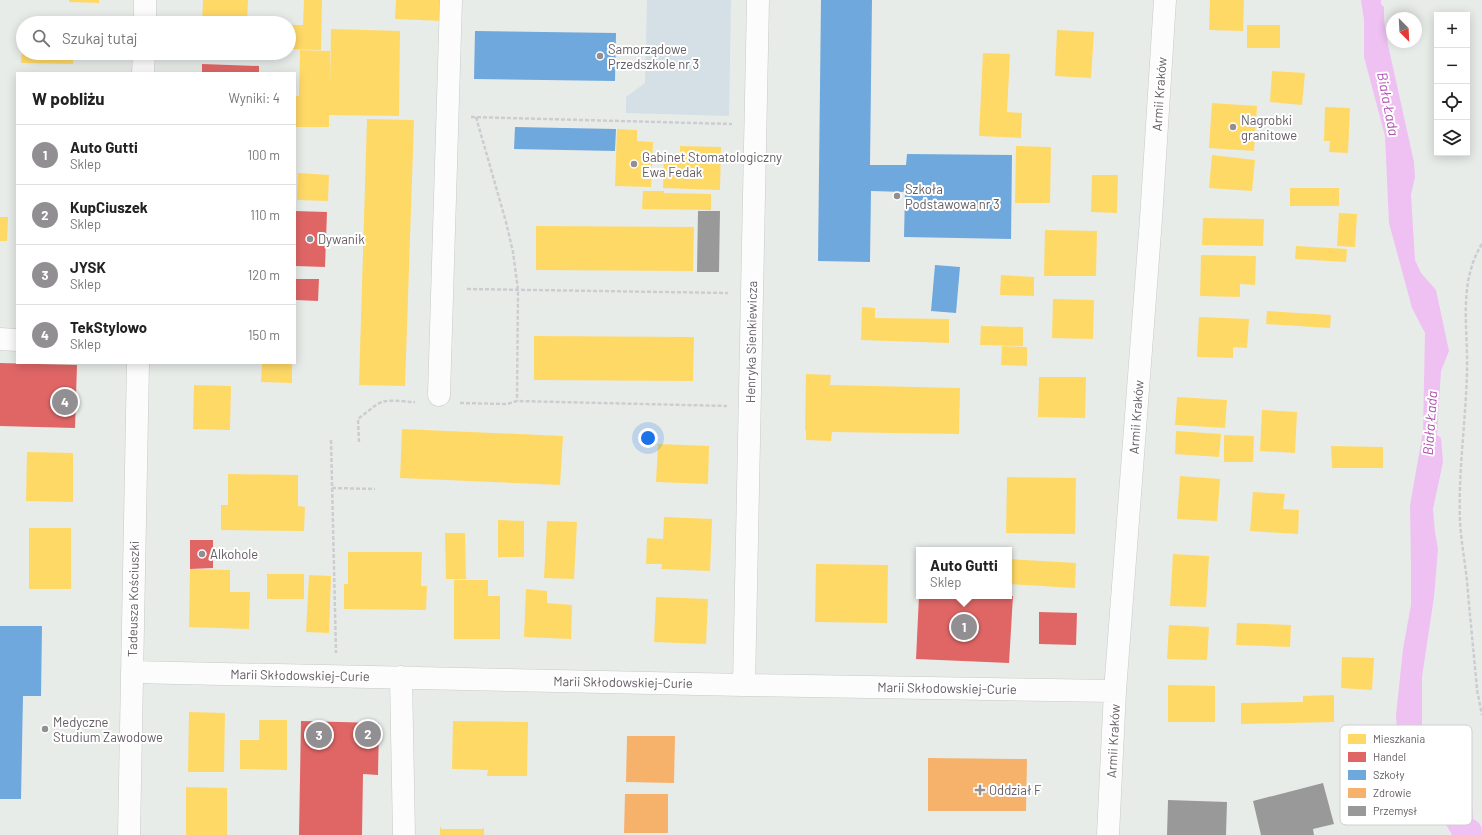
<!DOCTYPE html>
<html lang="pl">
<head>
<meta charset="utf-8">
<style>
  :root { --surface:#fff; --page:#f2f2f2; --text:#222; --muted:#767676; --line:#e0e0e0; --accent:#928f93 }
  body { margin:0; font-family:Barlow,sans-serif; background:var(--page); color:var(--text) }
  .controls { position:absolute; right:12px; top:12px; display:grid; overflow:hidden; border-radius:0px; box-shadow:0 2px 10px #0003 }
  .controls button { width:36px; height:36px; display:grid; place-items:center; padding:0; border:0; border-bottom:1px solid var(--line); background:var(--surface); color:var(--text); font:20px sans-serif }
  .compass { position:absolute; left:1386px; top:12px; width:36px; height:36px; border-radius:50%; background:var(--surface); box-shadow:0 2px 10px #0003; rotate:156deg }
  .you { position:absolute; left:648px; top:438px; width:14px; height:14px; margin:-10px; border:3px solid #fff; border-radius:50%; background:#1a73e8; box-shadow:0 0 0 6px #1a73e833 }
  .badge { display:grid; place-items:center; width:26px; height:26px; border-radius:50%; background:var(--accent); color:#fff; font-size:13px; font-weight:700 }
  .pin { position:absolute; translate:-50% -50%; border:2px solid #fff; box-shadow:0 1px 4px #0006 }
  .popup { position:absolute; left:916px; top:547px; width:96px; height:52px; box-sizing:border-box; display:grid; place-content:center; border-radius:0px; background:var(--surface); filter:drop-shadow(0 1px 3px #0005); font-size:13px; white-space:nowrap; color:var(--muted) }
  .popup b { font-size:15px; color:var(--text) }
  .popup::after { content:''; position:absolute; left:50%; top:100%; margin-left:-8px; border:8px solid transparent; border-top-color:var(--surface) }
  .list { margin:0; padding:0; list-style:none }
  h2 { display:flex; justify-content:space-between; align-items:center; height:52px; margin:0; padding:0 16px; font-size:17px }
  h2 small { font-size:13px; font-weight:400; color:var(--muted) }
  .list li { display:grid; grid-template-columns:26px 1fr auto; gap:12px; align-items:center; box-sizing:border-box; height:60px; padding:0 16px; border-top:1px solid var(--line) }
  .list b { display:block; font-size:15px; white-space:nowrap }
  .list p { margin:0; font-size:13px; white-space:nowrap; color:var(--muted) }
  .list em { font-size:13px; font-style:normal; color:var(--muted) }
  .icon { flex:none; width:22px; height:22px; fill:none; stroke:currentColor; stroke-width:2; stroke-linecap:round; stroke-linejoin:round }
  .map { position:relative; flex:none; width:1482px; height:835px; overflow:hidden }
  .search { position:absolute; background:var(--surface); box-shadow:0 2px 10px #0003; left:16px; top:16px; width:280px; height:44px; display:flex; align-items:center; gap:10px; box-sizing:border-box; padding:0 14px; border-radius:22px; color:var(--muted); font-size:15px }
  .panel { position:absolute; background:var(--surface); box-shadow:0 2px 10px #0003; left:16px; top:72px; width:280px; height:292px; border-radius:0px }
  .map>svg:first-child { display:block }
  .green { fill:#d5dfe6 }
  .water { fill:#eec1f2 }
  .homes { fill:#ffd966 }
  .shops { fill:#e06666 }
  .schools { fill:#6fa8dc }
  .health { fill:#f6b26b }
  .industry { fill:#999 }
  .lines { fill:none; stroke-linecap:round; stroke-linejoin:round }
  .minor-casing { stroke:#c7c9c8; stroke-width:23 }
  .path { stroke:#cdcdd1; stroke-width:2.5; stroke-dasharray:4 2; stroke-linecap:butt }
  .minor { stroke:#fcfcfc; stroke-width:22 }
  .poi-dot { fill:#928f93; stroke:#fff; stroke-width:1.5 }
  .labels { text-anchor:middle; stroke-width:4; stroke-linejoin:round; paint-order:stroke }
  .poi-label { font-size:13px; fill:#645d64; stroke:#fff; text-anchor:start }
  .street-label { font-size:13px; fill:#645d64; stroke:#fff }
  .water-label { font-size:14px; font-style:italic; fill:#af4faf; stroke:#fff }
  .key { fill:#fff; stroke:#d0ced0; stroke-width:1 }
  .key-label { font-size:11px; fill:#645d64 }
</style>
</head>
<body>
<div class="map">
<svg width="1482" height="835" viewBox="0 0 1482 835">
  <rect width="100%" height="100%" fill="#e8ece9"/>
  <!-- green -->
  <path class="green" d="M 647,0 L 731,0 L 729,116 L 626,113 L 626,97 L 645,83 Z"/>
  <!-- water -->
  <path class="water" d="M 1361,0 L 1381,0 L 1381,4 L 1384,7 L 1384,19 L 1388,45 L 1414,162 L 1415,177 L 1411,195 L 1415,260 L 1421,273 L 1436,290 L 1449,351 L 1441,371 L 1437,435 L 1441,438 L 1443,462 L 1433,509 L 1435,532 L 1438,549 L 1434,597 L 1422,677 L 1422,738 L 1444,780 L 1460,802 L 1472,805 L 1473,819 C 1481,823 1482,826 1482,835 L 1452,835 L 1444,821 L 1407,768 L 1398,747 L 1396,715 L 1403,649 L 1411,605 L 1411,567 L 1410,505 L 1423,432 L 1425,333 L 1412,308 L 1389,223 L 1385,136 L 1364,57 L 1364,20 Z"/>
  <!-- homes -->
  <path class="homes" d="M 69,0 L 99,0 L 99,3 L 69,2 Z
    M 203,0 L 248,0 L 247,23 L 202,23 Z
    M 304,0 L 322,0 L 321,50 L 289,49 L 289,25 L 303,25 Z
    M 396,0 L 444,0 L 443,21 L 395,19 Z
    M 1210,0 L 1244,0 L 1243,31 L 1209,30 Z
    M 1247,25 L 1280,25 L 1280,48 L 1247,48 Z
    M 331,29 L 400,31 L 399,116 L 329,115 L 329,127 L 295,127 L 295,96 L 299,96 L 300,50 L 330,51 L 330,86 Z
    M 1057,30 L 1094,32 L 1091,78 L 1055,76 Z
    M 22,46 L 23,46 L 23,53 L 73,53 L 73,64 L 21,63 Z
    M 983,53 L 1010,54 L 1007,112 L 1022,113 L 1021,138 L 979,136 Z
    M 1272,71 L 1305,73 L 1302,105 L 1270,102 Z
    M 1212,103 L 1257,106 L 1254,151 L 1209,148 Z
    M 1325,107 L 1350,108 L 1348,153 L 1329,152 L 1330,141 L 1324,141 Z
    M 367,119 L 414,120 L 405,386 L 359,385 Z
    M 617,129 L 637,130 L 637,141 L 653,142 L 651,187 L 615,186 Z
    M 680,146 L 721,147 L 720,190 L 663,188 L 664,153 L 680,154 Z
    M 1016,146 L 1051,147 L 1050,203 L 1015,203 Z
    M 1212,155 L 1255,160 L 1252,191 L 1209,188 Z
    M 298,173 L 329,175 L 328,201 L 297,200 Z
    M 1092,175 L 1118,175 L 1117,213 L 1091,212 Z
    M 1290,188 L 1339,188 L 1339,206 L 1290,206 Z
    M 643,191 L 664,191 L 664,193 L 711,194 L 711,210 L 642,209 Z
    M 1339,213 L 1357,214 L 1355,247 L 1337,246 Z
    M 0,217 L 8,217 L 7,241 L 0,241 Z
    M 1203,218 L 1264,219 L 1263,246 L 1202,245 Z
    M 536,226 L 694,227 L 693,271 L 536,270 Z
    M 1045,230 L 1097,231 L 1096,276 L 1044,276 Z
    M 1296,246 L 1347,249 L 1346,262 L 1295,259 Z
    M 1201,255 L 1256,256 L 1255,285 L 1240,284 L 1240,297 L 1200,296 Z
    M 1001,275 L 1034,277 L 1034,296 L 1000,295 Z
    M 1053,299 L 1094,300 L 1093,339 L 1052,338 Z
    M 862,307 L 875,308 L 875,318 L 949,319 L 949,343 L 861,340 Z
    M 1267,311 L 1331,315 L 1330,328 L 1266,324 Z
    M 1199,317 L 1249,319 L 1247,348 L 1233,347 L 1233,358 L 1197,357 Z
    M 981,326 L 1023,327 L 1023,346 L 980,345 Z
    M 534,336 L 694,337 L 693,381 L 534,380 Z
    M 1002,346 L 1027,347 L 1027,366 L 1001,365 Z
    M 262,363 L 292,363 L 292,383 L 261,382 Z
    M 806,374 L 831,375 L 830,385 L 960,388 L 959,434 L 832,432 L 831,441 L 806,440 L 806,430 L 805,431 Z
    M 1039,377 L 1086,377 L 1085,418 L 1038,417 Z
    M 194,385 L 231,386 L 230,430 L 193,429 Z
    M 1177,397 L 1227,400 L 1225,428 L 1175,425 Z
    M 1262,410 L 1297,412 L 1295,453 L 1260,451 Z
    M 402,429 L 563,436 L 560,485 L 400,478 Z
    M 1176,431 L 1221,434 L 1219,457 L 1175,454 Z
    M 1224,435 L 1254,436 L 1253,462 L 1224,462 Z
    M 658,444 L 709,446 L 708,484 L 656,482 Z
    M 1331,446 L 1383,447 L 1383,468 L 1332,468 Z
    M 27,452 L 73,453 L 73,502 L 26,501 Z
    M 228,474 L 298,475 L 298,506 L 305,507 L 304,531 L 221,530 L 221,505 L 228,505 Z
    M 1180,476 L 1220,479 L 1217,521 L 1177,519 Z
    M 1007,477 L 1076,478 L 1075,534 L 1006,533 Z
    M 1253,492 L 1285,494 L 1283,509 L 1299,510 L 1298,534 L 1250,531 Z
    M 664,517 L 712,519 L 710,571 L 661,569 L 662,564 L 646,564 L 647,538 L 663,539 Z
    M 498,520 L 524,521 L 524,557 L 498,557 Z
    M 547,521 L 577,522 L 574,579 L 544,578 Z
    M 29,528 L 71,528 L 71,589 L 29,589 Z
    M 445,533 L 465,533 L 466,579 L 446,579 Z
    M 348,552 L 422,552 L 421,586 L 427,586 L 426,610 L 344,609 L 344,584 L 348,584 Z
    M 1173,554 L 1209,556 L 1206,607 L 1170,606 Z
    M 1009,559 L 1076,563 L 1075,588 L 1009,584 Z
    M 816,564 L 888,565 L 887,623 L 815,622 Z
    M 190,569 L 230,570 L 230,592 L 250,592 L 249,629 L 189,627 Z
    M 267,574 L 304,574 L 304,599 L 267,599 Z
    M 309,575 L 331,576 L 329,633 L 306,632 Z
    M 454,580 L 488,580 L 488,596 L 500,596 L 500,639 L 454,639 Z
    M 526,589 L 547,591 L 547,603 L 572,605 L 571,639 L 524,637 Z
    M 656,597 L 708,599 L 706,644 L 654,642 Z
    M 1237,623 L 1291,625 L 1290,647 L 1236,645 Z
    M 1169,625 L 1209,627 L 1207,660 L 1167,659 Z
    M 1342,657 L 1374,658 L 1372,690 L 1341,688 Z
    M 1168,685 L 1215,686 L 1215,722 L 1168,722 Z
    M 1334,695 L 1334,722 L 1241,724 L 1241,703 L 1303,702 L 1303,696 Z
    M 189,712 L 225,713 L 224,772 L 188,772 Z
    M 259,720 L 287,720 L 287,770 L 240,769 L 240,740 L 259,740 Z
    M 453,721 L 528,722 L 527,776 L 487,776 L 488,770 L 452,769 Z
    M 186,787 L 227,788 L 227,835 L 186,835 Z
    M 440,827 L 441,827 L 441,829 L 483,829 L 483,828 L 484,828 L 484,835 L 440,835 Z"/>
  <!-- shops -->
  <path class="shops" d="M 202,64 L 259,66 L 259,73 L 202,73 Z
    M 295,211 L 327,212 L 325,267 L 295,266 Z
    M 295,279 L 319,279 L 318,301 L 295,300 Z
    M 0,363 L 77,365 L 75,428 L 0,426 Z
    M 190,540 L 213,540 L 213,568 L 190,569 Z
    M 919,596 L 1013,596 L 1009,663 L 916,659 Z
    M 1039,612 L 1077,613 L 1076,645 L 1039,644 Z
    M 301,721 L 379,723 L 378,775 L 363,774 L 362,835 L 299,835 Z"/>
  <!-- schools -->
  <path class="schools" d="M 821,0 L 872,0 L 870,165 L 906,165 L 907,154 L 1012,155 L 1011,239 L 904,237 L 905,192 L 871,191 L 870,262 L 818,261 Z
    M 475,31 L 616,33 L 615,81 L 474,79 Z
    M 515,127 L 616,129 L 615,151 L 514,149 Z
    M 935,265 L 960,267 L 956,313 L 931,311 Z
    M 0,626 L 42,626 L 41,696 L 23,696 L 21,799 L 0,799 Z"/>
  <!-- health -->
  <path class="health" d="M 627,736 L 675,736 L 674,783 L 626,782 Z
    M 928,758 L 1027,759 L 1026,811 L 928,811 Z
    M 625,794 L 668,794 L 668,833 L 624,833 Z"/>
  <!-- industry -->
  <path class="industry" d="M 698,211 L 720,211 L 719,272 L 697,272 Z
    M 1323,783 L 1334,824 L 1313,829 L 1314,835 L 1261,835 L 1253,801 Z
    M 1168,800 L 1227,802 L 1226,835 L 1167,835 Z"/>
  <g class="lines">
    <!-- minor casing -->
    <g class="minor-casing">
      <path id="minor" d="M 145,23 L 145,0
        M 143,73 L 144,53
        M 0,339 L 17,340
        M 439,395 L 451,0
        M 132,672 L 744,685 L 1115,691
        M 401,677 L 404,835
        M 744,685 L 758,0
        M 129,835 L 138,363
        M 1108,835 L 1115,691 L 1151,219 L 1165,0"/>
    </g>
    <!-- path -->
    <path class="path" d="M 471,117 L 732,124
      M 476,117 L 506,222 L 513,252 L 518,290 L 517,401
      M 1482,244 C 1458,282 1468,328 1467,370 C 1466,421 1458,471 1460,521 C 1461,541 1465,562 1467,581 C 1470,618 1474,654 1477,690 L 1482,715
      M 467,289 L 728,293
      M 460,403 L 507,404 L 517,401 L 727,406
      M 331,440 L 336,653
      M 359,442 L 358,419 C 365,414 374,405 382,402 C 392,399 405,402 415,402
      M 332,488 L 375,489"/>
    <!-- minor -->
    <use href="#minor" class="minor"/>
  </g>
  <!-- markers -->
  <g class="poi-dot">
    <circle cx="600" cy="56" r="4"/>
    <circle cx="1233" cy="127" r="4"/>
    <circle cx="634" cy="164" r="4"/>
    <circle cx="897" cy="196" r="4"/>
    <circle cx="310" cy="239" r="4"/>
    <circle cx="202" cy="554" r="4"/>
    <circle cx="45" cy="729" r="4"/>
    <path d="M978 784h4v4h4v4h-4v4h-4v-4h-4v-4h4z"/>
  </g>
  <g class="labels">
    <!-- poi labels -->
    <g class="poi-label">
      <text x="608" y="54">Samorządowe<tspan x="608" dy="15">Przedszkole nr 3</tspan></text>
      <text x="1241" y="125">Nagrobki<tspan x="1241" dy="15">granitowe</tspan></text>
      <text x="642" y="162">Gabinet Stomatologiczny<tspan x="642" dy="15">Ewa Fedak</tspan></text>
      <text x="905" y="194">Szkoła<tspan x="905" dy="15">Podstawowa nr 3</tspan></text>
      <text x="318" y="244">Dywanik</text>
      <text x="210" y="559">Alkohole</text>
      <text x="53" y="727">Medyczne<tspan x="53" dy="15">Studium Zawodowe</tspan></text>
      <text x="989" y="795">Oddział F</text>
    </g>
    <!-- street labels -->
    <g class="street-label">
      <text transform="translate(1159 94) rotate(-86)" y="5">Armii Kraków</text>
      <text transform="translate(751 342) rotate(-89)" y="5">Henryka Sienkiewicza</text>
      <text transform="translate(1136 417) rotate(-86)" y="5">Armii Kraków</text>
      <text transform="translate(133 599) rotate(-89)" y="5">Tadeusza Kościuszki</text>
      <text transform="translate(300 675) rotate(1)" y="5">Marii Skłodowskiej-Curie</text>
      <text transform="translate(623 682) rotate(1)" y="5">Marii Skłodowskiej-Curie</text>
      <text transform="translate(947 688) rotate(1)" y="5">Marii Skłodowskiej-Curie</text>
      <text transform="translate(1113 741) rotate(-87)" y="5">Armii Kraków</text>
    </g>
    <!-- water labels -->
    <g class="water-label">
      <text transform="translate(1388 104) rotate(79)" y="5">Biała Łada</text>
      <text transform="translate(1430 423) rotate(-86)" y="5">Biała Łada</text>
    </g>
  </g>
  <!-- legend -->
  <rect x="1340" y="725" width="132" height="100" rx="6" class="key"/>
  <rect x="1348" y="734" width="18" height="10" fill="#ffd966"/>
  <rect x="1348" y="752" width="18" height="10" fill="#e06666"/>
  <rect x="1348" y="770" width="18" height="10" fill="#6fa8dc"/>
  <rect x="1348" y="788" width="18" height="10" fill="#f6b26b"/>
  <rect x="1348" y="806" width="18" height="10" fill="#999"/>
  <g class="key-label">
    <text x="1373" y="743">Mieszkania</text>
    <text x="1373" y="761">Handel</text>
    <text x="1373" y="779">Szkoły</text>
    <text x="1373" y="797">Zdrowie</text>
    <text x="1373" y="815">Przemysł</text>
  </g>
</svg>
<div class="controls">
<button>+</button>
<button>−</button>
<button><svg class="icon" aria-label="locate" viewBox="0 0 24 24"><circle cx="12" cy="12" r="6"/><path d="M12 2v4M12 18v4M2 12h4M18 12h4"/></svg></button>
<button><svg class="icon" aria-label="layers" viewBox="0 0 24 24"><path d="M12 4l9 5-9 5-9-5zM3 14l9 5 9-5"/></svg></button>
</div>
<svg class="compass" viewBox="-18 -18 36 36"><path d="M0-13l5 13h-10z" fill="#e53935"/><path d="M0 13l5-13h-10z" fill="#767676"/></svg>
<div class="you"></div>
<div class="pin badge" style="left:964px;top:627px">1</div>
<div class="popup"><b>Auto Gutti</b>Sklep</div>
<div class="pin badge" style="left:368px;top:734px">2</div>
<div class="pin badge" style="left:319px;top:735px">3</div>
<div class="pin badge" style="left:65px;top:402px">4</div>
<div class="search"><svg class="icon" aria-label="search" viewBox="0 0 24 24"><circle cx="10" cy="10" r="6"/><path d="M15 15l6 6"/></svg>Szukaj tutaj</div>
<section class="panel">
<h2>W pobliżu<small>Wyniki: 4</small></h2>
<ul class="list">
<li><span class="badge">1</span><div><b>Auto Gutti</b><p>Sklep</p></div><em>100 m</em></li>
<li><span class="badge">2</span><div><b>KupCiuszek</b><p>Sklep</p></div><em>110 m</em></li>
<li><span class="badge">3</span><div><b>JYSK</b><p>Sklep</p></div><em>120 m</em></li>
<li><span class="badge">4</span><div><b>TekStylowo</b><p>Sklep</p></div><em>150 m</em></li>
</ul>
</section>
</div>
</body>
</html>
